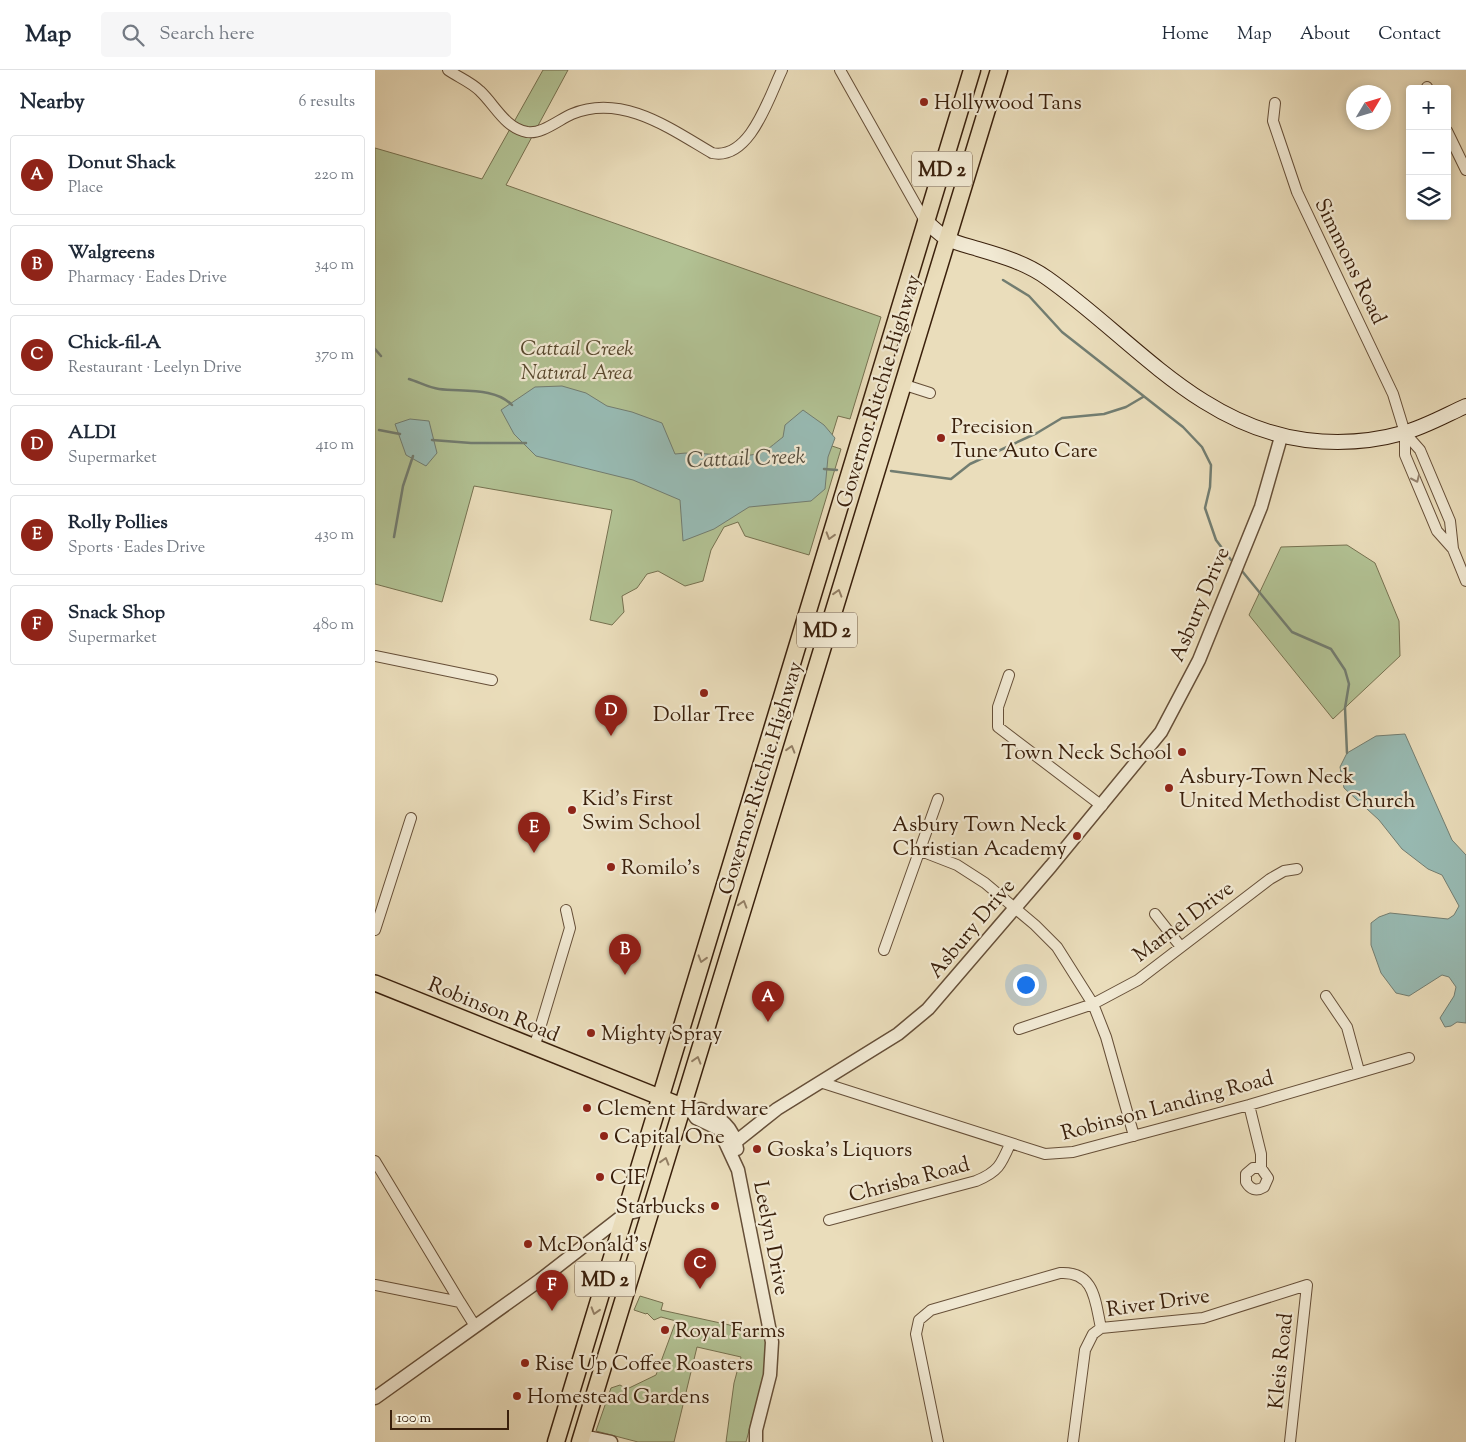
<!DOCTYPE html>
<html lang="en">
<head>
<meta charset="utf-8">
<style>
  :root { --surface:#fff; --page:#f6f6f7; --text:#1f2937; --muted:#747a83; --line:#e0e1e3; --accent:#8f2418 }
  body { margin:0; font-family:"Sorts Mill Goudy",serif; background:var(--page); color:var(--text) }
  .controls { position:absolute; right:15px; top:15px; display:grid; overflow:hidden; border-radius:5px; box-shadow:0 2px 8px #0003 }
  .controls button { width:45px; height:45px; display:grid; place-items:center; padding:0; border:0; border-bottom:1px solid var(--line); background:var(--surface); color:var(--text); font:25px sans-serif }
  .compass { position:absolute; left:971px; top:15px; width:45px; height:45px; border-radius:50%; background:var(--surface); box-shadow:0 2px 8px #0003; rotate:52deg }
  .scale { position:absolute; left:15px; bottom:12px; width:119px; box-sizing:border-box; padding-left:5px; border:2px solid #3a200c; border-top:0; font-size:14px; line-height:18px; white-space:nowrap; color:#3a200c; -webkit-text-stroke:4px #f1e9d3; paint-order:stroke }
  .you { position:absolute; left:650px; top:914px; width:18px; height:18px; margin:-12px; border:4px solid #fff; border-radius:50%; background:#1a73e8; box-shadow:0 0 0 8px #1a73e833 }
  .badge { display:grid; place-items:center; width:32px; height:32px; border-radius:50%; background:var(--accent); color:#fff; font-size:16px; font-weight:700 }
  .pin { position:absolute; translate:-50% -41px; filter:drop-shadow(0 1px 2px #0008) }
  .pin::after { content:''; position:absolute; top:26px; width:18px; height:15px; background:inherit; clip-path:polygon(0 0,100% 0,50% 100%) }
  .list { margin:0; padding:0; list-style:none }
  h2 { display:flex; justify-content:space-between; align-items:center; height:65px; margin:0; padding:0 20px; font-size:21px }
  h2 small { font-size:16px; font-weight:400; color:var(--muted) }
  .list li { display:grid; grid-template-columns:32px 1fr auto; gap:15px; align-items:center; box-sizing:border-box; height:80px; margin:0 10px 10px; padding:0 10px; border:1px solid var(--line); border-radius:5px }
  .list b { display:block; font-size:19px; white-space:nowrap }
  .list p { margin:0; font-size:16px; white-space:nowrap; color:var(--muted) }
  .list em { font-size:16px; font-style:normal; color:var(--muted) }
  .icon { flex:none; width:28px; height:28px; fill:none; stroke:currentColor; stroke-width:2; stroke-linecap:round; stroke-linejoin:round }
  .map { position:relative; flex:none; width:1091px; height:1372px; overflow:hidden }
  header { display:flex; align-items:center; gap:30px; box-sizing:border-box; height:70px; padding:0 25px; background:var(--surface); border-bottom:1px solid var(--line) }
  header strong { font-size:24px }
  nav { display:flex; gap:28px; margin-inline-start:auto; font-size:18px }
  .search { width:350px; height:45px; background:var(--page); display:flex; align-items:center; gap:12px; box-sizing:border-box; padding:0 18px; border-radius:5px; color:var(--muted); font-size:19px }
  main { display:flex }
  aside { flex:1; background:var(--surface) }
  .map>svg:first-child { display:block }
  .green { fill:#b2c294; stroke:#767150 }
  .water { fill:#98bbb4; stroke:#727d71 }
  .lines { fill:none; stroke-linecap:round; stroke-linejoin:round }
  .stream { stroke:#727d71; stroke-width:2.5 }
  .minor-casing { stroke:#664f38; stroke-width:12 }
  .tertiary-casing { stroke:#664f38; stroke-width:15 }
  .secondary-casing { stroke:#3a200c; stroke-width:16 }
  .primary-casing { stroke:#3a200c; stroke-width:18 }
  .trunk-casing { stroke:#3a200c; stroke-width:19 }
  .minor { stroke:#f1e9d3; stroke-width:10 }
  .tertiary { stroke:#f1e9d3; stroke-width:12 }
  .secondary { stroke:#f1e9d3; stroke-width:14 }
  .primary { stroke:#eaddbb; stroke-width:15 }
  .trunk { stroke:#eaddbb; stroke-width:16 }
  .oneway { stroke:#968470 }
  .oneway2 { stroke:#927e64 }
  .poi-dot { fill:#8f2418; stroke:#f1e9d3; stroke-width:2 }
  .labels { text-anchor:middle; stroke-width:4.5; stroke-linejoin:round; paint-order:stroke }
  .shield { fill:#f1e9d3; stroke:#715c48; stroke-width:1 }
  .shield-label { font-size:20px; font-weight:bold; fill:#3a200c }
  .poi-label { font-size:21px; fill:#3a200c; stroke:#f1e9d3; text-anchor:start }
  .street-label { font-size:21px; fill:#3a200c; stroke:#f1e9d3 }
  .park-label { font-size:21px; font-style:italic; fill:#58482e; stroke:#f1e9d3 }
  .water-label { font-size:22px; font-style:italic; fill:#564e3e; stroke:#f1e9d3 }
</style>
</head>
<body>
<header>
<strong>Map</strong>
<div class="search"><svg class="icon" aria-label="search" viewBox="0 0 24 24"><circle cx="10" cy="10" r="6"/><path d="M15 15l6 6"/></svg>Search here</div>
<nav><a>Home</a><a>Map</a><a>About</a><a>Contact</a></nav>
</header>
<main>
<aside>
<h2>Nearby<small>6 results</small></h2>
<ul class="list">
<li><span class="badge">A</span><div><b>Donut Shack</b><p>Place</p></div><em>220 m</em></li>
<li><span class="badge">B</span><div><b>Walgreens</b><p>Pharmacy · Eades Drive</p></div><em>340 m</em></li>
<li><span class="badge">C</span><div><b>Chick-fil-A</b><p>Restaurant · Leelyn Drive</p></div><em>370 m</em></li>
<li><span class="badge">D</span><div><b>ALDI</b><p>Supermarket</p></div><em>410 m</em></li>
<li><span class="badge">E</span><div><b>Rolly Pollies</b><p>Sports · Eades Drive</p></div><em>430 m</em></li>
<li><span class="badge">F</span><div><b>Snack Shop</b><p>Supermarket</p></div><em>480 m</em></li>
</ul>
</aside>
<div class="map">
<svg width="1091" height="1372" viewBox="0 0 1091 1372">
  <rect width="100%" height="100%" fill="#eaddbb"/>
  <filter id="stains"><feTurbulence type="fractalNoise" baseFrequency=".004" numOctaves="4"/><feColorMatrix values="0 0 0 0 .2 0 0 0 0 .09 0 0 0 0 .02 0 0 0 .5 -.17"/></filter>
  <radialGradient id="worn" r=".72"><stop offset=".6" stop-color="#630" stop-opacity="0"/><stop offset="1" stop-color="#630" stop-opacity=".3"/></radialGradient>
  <!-- green -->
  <path class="green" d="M 168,0 L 193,0 L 131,115 L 506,247 L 475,349 L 463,346 L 454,375 L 466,379 L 434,485 L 370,466 L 363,452 L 349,457 L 336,480 L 328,511 L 310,516 L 283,501 L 272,504 L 262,518 L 247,526 L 249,542 L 237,555 L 215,550 L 237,440 L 99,416 L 67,532 L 0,514 L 0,78 L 107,109 Z
    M 972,475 L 1000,493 L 1024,551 L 1025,586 L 958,649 L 874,545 L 906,477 Z
    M 265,1226 L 288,1233 L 286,1240 L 391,1263 L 396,1277 L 371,1372 L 351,1372 L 359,1313 L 366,1287 L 322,1277 L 299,1372 L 263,1372 L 221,1361 L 236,1318 L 245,1315 L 252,1319 L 281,1305 L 301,1251 L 286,1247 L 279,1250 L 272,1243 L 271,1244 L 259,1240 Z"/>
  <!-- water -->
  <path class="water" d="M 187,316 L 211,323 L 232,336 L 257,342 L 287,353 L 300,384 C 326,380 356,390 382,384 C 391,382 400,373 408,367 L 410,355 L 428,340 L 449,355 L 460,368 L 453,387 L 450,419 L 436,431 L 374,437 L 339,459 L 308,471 L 305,430 L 258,410 L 161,386 L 139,364 L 126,340 L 160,317 Z
    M 35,349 L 54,351 L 62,383 L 51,396 L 31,385 L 20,354 Z
    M 1030,664 L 1077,770 L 1091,785 L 1091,953 L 1082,952 L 1076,956 L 1070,957 L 1065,948 L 1079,926 L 1081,917 L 1074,907 L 1067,905 L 1034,926 L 1021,923 L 1006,903 L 996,875 L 996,853 L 1004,847 L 1015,843 L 1073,849 L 1079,845 L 1084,836 L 1067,805 L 1053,799 L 1027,779 L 1004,750 L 969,718 L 965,697 L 972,683 L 1001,666 Z"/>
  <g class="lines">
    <!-- stream -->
    <path class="stream" d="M 628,210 L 654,226 L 687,262 L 808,357 L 827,377 L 836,395 L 835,417 L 830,438 L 841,470 L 856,490
      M 0,279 L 6,286
      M 34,309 C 44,312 54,318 64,319 C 87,322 120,317 137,335
      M 4,360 L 25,364
      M 57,370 L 96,373 L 151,373
      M 449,399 L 462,400
      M 516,401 L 576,409 L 595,394 L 662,363 L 687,348 L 729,344 L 751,337 L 768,327
      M 19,467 L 28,416 L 38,386
      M 867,501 L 917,562 L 956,579 L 970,600 L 974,614 L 970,638 L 972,683"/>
    <!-- minor casing -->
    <g class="minor-casing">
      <path id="minor" d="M 73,0 C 83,7 96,12 105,21 C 120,35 130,58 152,62 C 166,65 185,49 197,44 C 247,23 296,59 337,83 C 375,91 394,27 407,0
        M 465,0 L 550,151
        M 1052,17 L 1053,19
        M 900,33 L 898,51 L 922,122 L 1018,324 L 1030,363 L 1030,385 L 1062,461 L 1078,479
        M 1072,61 L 1091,100
        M 527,314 L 555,323
        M 1030,363 L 1045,380 L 1075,451 L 1078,479 L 1091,511
        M 0,586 L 117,610
        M 634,605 L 623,637 L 623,657 L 727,736
        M 546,781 L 582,795 L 610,813 L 660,855 L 682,877 L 718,934 L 731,967 L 759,1066
        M 780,844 L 806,877
        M 0,860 L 36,748
        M 509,880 L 563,729
        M 951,926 L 972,957 L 984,1001
        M 644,959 L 718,934 L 763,910 L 895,809 L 909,801 L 922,799
        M 159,978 L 195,858 L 191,840
        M 445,1012 L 670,1084 L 698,1082 L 874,1035 L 1034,988
        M 874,1035 L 886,1084 L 886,1098 L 893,1108 L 889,1117 C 881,1122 875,1119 871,1112 L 871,1104 L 878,1098 L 886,1098
        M 0,1091 L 85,1232
        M 454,1150 L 601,1111 C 623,1102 626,1095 635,1074
        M 0,1215 L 85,1232 L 100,1256
        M 563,1372 L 541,1264 L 544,1250 L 556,1240 L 685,1203 C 720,1201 720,1231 726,1258
        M 698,1372 L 710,1280 L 718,1264 L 726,1258 L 828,1248 L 932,1215 L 915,1372"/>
    </g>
    <!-- tertiary casing -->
    <g class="tertiary-casing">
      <path id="tertiary" d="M 307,1036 L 316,1041 L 321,1048 L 344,1059 L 363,1100 L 397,1272 L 395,1305 L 381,1360 L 381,1372
        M 316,1041 L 326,1039 C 345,1048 359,1056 362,1079
        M 353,1078 L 402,1039 L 523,964 L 553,939 L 676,796 L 786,662 L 824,590 L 886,437 L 906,367
        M 0,1328 L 165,1210 L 250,1144 L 276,1138
        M 207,1366 L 236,1372"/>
    </g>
    <!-- secondary casing -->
    <g class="secondary-casing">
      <path id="secondary" d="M 550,151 C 557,156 564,164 571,168 C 580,173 593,176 603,179 C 627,186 651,193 672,208 C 756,267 823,356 931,370 C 964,374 996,372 1028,363 C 1050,357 1071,345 1091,336"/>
    </g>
    <!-- primary casing -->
    <g class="primary-casing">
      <path id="primary" d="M 0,913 L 307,1036"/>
    </g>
    <!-- trunk casing -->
    <g class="trunk-casing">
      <path id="trunk" d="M 181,1372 L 597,0
        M 205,1372 L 624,0"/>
    </g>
    <!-- minor -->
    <use href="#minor" class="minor"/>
    <!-- tertiary -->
    <use href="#tertiary" class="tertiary"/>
    <!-- secondary -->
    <use href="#secondary" class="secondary"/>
    <!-- primary -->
    <use href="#primary" class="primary"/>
    <!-- trunk -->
    <use href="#trunk" class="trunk"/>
  </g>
  <!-- one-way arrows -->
  <defs><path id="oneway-chevron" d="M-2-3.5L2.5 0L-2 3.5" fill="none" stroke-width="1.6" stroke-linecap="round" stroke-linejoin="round" transform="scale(1.25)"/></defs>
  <use class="oneway" href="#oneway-chevron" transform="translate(1041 409) rotate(66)"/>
  <g class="oneway2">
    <use href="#oneway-chevron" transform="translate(455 466) rotate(107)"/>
    <use href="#oneway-chevron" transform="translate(463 523) rotate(-73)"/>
    <use href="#oneway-chevron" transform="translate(416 679) rotate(-73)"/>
    <use href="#oneway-chevron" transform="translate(368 834) rotate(-73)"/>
    <use href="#oneway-chevron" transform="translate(327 889) rotate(107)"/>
    <use href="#oneway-chevron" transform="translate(322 990) rotate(-73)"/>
    <use href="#oneway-chevron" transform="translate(290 1091) rotate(-73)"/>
    <use href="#oneway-chevron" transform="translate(220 1241) rotate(107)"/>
  </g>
  <!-- markers -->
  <g class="poi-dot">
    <circle cx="549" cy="32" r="5"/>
    <circle cx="566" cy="368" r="5"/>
    <circle cx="329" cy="623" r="5"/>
    <circle cx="807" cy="682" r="5"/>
    <circle cx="794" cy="718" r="5"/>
    <circle cx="197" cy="740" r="5"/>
    <circle cx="702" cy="766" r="5"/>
    <circle cx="236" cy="797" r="5"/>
    <circle cx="216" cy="963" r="5"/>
    <circle cx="212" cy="1038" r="5"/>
    <circle cx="229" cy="1066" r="5"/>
    <circle cx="382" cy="1079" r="5"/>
    <circle cx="225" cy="1107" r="5"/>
    <circle cx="340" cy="1136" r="5"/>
    <circle cx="153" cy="1174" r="5"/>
    <circle cx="290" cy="1260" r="5"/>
    <circle cx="150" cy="1293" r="5"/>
    <circle cx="142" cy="1326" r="5"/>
  </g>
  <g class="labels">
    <!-- shield labels -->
    <g class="shield">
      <rect x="537" y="81.5" width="60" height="35" rx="4"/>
      <rect x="422" y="542.5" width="60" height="35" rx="4"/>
      <rect x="200" y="1191.5" width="60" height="35" rx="4"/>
    </g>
    <g class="shield-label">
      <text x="567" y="106">MD 2</text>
      <text x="452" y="567">MD 2</text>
      <text x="230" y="1216">MD 2</text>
    </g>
    <!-- poi labels -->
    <g class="poi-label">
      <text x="559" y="39">Hollywood Tans</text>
      <text x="576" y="363">Precision<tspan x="576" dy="24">Tune Auto Care</tspan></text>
      <text x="329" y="651" text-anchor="middle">Dollar Tree</text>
      <text x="797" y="689" text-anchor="end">Town Neck School</text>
      <text x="804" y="713">Asbury-Town Neck<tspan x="804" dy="24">United Methodist Church</tspan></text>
      <text x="207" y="735">Kid's First<tspan x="207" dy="24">Swim School</tspan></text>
      <text x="692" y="761" text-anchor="end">Asbury Town Neck<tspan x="692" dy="24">Christian Academy</tspan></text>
      <text x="246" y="804">Romilo's</text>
      <text x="226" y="970">Mighty Spray</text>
      <text x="222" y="1045">Clement Hardware</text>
      <text x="239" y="1073">Capital One</text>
      <text x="392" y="1086">Goska's Liquors</text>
      <text x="235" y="1114">CIF</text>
      <text x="330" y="1143" text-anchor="end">Starbucks</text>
      <text x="163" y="1181">McDonald's</text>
      <text x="300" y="1267">Royal Farms</text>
      <text x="160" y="1300">Rise Up Coffee Roasters</text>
      <text x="152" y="1333">Homestead Gardens</text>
    </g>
    <!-- street labels -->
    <g class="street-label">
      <text transform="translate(976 191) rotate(64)" y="7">Simmons Road</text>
      <text transform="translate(503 321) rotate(-73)" y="7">Governor Ritchie Highway</text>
      <text transform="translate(824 534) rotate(-67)" y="7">Asbury Drive</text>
      <text transform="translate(385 708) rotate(-73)" y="7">Governor Ritchie Highway</text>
      <text transform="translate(808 851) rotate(-37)" y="7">Marnel Drive</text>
      <text transform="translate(596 858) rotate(-50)" y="7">Asbury Drive</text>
      <text transform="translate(119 939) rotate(22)" y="7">Robinson Road</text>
      <text transform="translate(792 1035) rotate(-15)" y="7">Robinson Landing Road</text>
      <text transform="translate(534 1109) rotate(-15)" y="7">Chrisba Road</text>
      <text transform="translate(397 1168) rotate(79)" y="7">Leelyn Drive</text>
      <text transform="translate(783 1232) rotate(-8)" y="7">River Drive</text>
      <text transform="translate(905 1291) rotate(-84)" y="7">Kleis Road</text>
    </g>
    <!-- park labels -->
    <g class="park-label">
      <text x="202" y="285">Cattail Creek<tspan x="202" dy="24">Natural Area</tspan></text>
    </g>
    <!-- water labels -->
    <g class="water-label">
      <text transform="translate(371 387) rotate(-2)" y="8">Cattail Creek</text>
    </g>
  </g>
  <rect width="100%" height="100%" filter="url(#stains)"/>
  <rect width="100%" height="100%" fill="url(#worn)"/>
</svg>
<div class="controls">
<button>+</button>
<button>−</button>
<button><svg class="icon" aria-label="layers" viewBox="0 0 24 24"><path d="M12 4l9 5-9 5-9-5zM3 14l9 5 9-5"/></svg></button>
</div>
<svg class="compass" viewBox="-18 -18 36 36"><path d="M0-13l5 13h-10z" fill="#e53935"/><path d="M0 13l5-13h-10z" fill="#747a83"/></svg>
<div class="scale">100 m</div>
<div class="you"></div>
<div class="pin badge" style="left:393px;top:952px">A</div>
<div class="pin badge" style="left:250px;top:905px">B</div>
<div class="pin badge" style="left:325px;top:1219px">C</div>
<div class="pin badge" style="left:236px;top:666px">D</div>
<div class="pin badge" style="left:159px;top:783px">E</div>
<div class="pin badge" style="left:177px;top:1241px">F</div>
</div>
</main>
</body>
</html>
